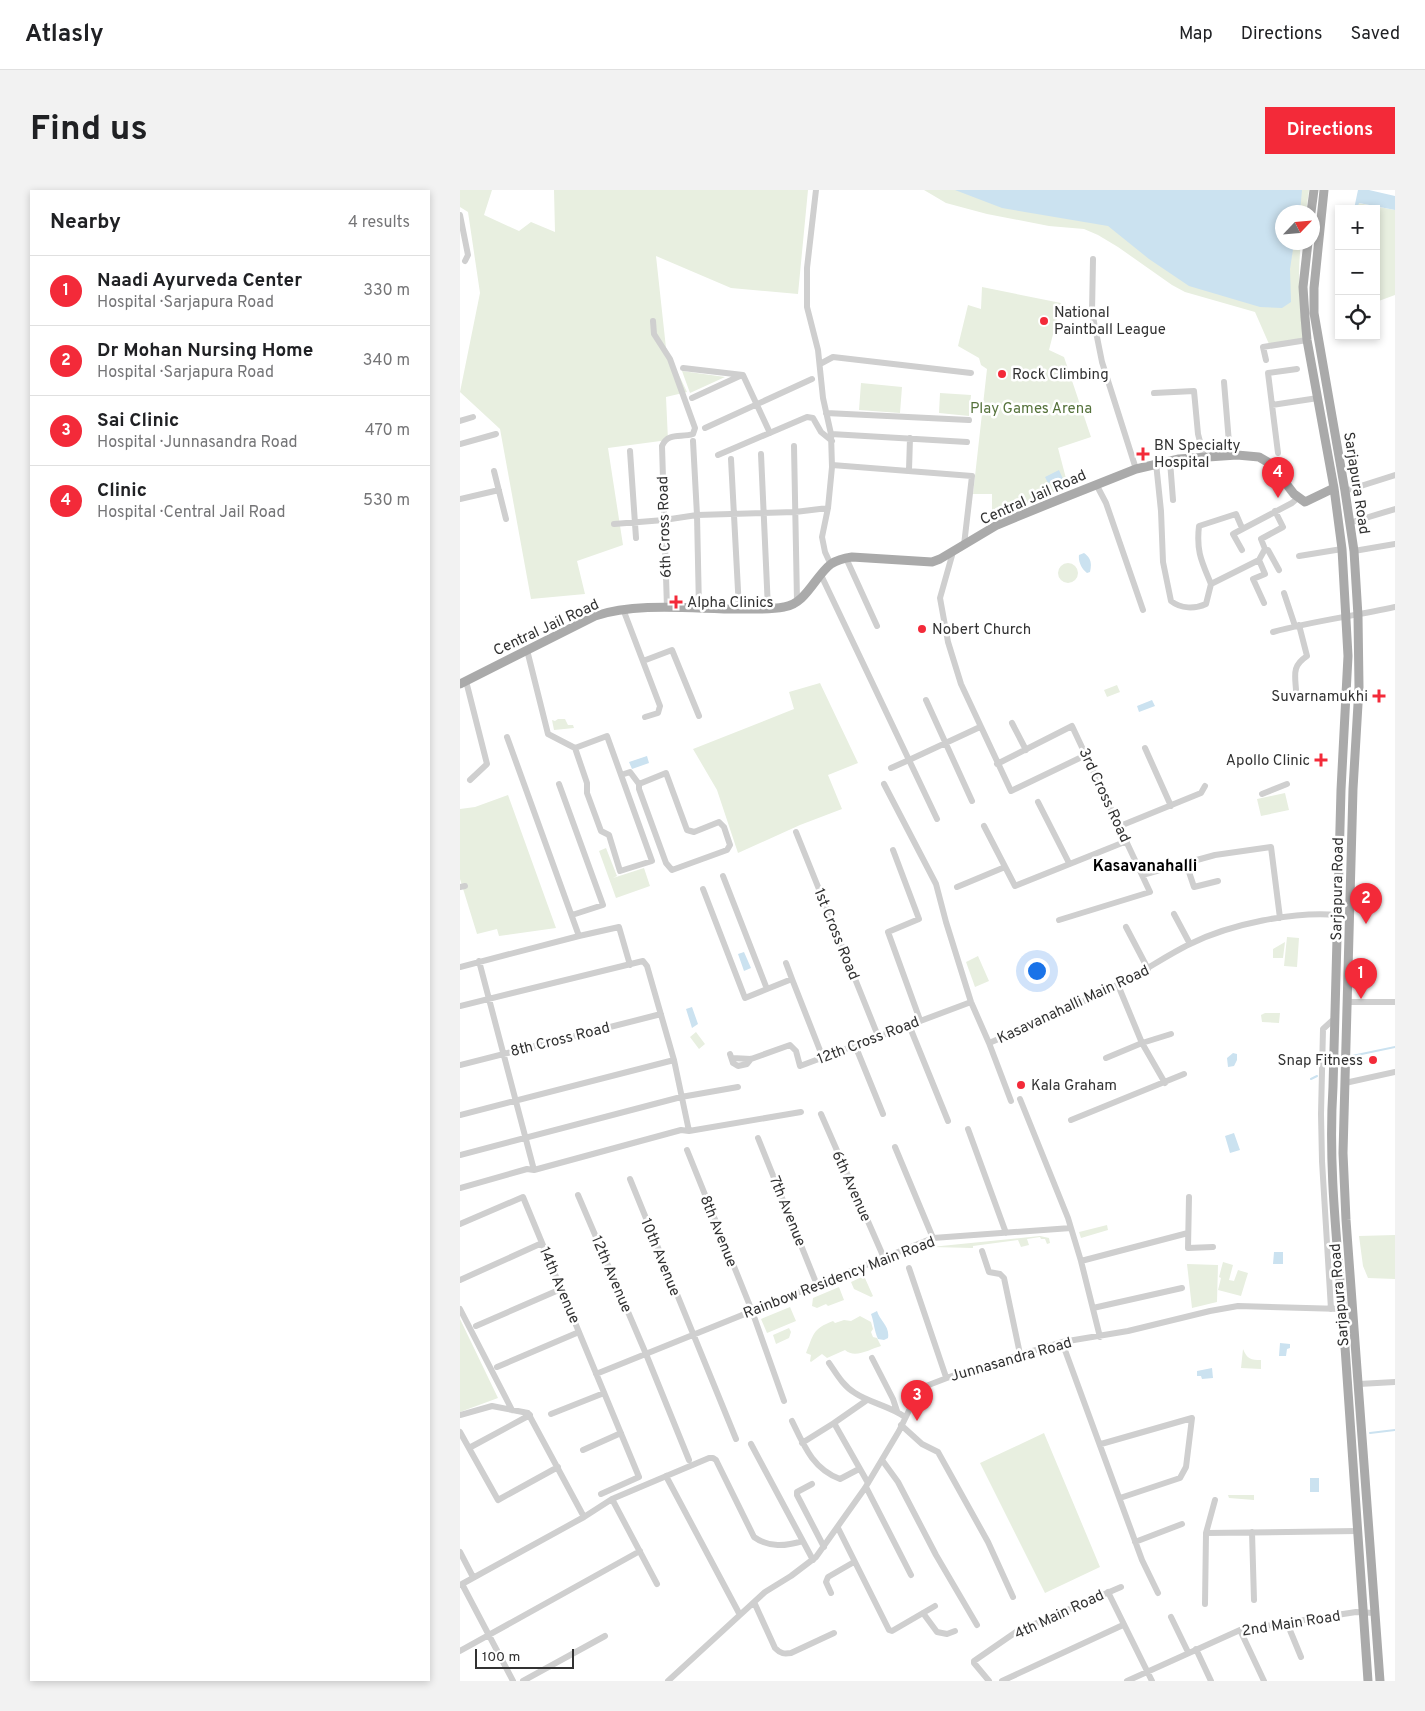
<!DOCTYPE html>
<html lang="en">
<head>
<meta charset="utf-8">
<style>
  :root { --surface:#fff; --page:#f2f2f2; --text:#202124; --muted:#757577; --line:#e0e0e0; --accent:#f32a39 }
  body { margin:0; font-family:Overpass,sans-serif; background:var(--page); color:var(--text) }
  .controls { position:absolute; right:15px; top:15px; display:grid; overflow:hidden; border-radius:0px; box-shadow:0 2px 8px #0003 }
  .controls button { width:45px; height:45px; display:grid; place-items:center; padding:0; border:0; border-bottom:1px solid var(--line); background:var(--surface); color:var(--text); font:25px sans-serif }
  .compass { position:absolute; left:815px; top:15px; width:45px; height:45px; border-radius:50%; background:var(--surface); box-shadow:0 2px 8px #0003; rotate:64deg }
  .scale { position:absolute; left:15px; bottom:12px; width:99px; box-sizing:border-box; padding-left:5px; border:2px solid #323232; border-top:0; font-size:14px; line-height:18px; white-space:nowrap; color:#323232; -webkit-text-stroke:4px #fff; paint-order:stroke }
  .you { position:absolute; left:576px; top:780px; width:18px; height:18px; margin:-12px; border:4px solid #fff; border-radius:50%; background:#1a73e8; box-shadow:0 0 0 8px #1a73e833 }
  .badge { display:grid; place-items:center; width:32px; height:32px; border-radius:50%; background:var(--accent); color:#fff; font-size:16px; font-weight:700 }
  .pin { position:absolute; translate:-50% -41px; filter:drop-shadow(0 1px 2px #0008) }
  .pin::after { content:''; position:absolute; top:26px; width:18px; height:15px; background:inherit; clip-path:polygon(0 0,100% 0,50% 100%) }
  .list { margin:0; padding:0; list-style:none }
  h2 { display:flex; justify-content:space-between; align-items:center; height:65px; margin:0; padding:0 20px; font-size:21px }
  h2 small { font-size:16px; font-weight:400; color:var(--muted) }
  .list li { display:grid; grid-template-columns:32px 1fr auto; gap:15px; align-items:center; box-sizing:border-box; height:70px; padding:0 20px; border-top:1px solid var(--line) }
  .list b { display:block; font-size:19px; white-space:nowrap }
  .list p { margin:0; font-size:16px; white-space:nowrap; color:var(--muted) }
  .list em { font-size:16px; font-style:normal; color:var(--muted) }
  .icon { flex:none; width:28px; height:28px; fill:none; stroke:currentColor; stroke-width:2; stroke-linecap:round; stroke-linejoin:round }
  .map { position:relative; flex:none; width:935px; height:1491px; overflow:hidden; border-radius:0px }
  header { display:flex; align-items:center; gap:30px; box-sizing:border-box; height:70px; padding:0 25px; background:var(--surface); border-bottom:1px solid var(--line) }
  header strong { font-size:24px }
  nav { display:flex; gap:28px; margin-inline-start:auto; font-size:18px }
  .intro { display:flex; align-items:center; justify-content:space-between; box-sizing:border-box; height:120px; padding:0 30px }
  h1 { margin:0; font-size:35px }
  .button { padding:12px 22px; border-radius:0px; background:var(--accent); color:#fff; font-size:18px; font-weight:700 }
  main { display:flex; gap:30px; padding:0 30px }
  aside { flex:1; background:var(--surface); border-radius:0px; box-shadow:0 2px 8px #0003 }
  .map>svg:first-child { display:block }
  .green { fill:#e8efe0 }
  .water { fill:#cbe2f0 }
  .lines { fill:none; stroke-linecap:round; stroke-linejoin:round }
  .stream { stroke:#cbe2f0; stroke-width:2 }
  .minor { stroke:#cfcfcf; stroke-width:6 }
  .major { stroke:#aaa; stroke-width:9 }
  .poi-dot { fill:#f32a39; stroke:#fff; stroke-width:2 }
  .labels { text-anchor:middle; stroke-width:5; stroke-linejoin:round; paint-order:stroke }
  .poi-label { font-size:15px; fill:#323232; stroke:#fff; text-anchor:start }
  .park-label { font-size:15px; fill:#55723b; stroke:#fff }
  .street-label { font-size:15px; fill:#323232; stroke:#fff }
  .neighbourhood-label { font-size:16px; font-weight:bold; fill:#000; stroke:#fff }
</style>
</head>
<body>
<header>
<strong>Atlasly</strong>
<nav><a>Map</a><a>Directions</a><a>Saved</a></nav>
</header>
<div class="intro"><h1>Find us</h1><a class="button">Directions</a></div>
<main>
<aside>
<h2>Nearby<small>4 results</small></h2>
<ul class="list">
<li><span class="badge">1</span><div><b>Naadi Ayurveda Center</b><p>Hospital · Sarjapura Road</p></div><em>330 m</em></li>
<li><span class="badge">2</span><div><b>Dr Mohan Nursing Home</b><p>Hospital · Sarjapura Road</p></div><em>340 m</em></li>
<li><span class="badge">3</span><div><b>Sai Clinic</b><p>Hospital · Junnasandra Road</p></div><em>470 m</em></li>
<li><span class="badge">4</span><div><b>Clinic</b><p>Hospital · Central Jail Road</p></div><em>530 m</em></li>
</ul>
</aside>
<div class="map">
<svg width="935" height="1491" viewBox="0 0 935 1491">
  <rect width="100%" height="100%" fill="#fff"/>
  <!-- green -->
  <path class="green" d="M 0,0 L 32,0 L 24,25 L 59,41 L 71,32 L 95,42 L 94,0 L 348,0 L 338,104 L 271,98 L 196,66 L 206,158 L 227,202 L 206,207 L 208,250 L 148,258 L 163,355 L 117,371 L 125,404 L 71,409 L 40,239 L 0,202 L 20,103 L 8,22 L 0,17 Z
    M 464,0 L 849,0 L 846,22 L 822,22 L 822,52 L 841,53 C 837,85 840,116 843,149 L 809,154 L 795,122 L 725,102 L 712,95 L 658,57 L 638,45 L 624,39 L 589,36 L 527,24 L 486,13 Z
    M 898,13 L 935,20 L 935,105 L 916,112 L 916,19 L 898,19 Z
    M 522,97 L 601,113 L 589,160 L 604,167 L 631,247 L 598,258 L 608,296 L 532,328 L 532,304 L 513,304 L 527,179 L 521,175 L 519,168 L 498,156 L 508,115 L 521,119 Z
    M 222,181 L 265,187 L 230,203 Z
    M 401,193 L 442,197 L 440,223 L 399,220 Z
    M 480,203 L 511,205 L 509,226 L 479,223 Z
    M598 383a10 10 0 1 1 20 0a10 10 0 1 1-20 0Z
    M 360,493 L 398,573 L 368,585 L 382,619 L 340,635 L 278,663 L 257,600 L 233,559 L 334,519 L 329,502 Z
    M 657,495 L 660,502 L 647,507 L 644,500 Z
    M 98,529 L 105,529 L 108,535 L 113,535 L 114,538 L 94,540 L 92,530 L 95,531 Z
    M 825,603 L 829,620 L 801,626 L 797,609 Z
    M 48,605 L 96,738 L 39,746 L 37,739 L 17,744 L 0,689 L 0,619 L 15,617 Z
    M 146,658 L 157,686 L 153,688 L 184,678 L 190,696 L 156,708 L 139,661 Z
    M 827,747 L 839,748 L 837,777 L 824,776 Z
    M 825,752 L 823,768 L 813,768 L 813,759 Z
    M 518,766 L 529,791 L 515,797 L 506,772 Z
    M 805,823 L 820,823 L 819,833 L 802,832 L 801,825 Z
    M 236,842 L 245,854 L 239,859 L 230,847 Z
    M 647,1035 L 648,1040 L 621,1048 L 619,1042 Z
    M 935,1045 L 935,1089 L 908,1088 L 903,1076 L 899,1046 Z
    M 580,1046 L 589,1048 L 590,1053 L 587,1054 L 585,1049 L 581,1049 L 580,1047 L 567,1049 L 569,1055 L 561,1057 L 558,1050 L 513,1056 L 513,1058 L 471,1057 Z
    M 763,1072 L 773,1075 L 769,1090 L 774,1091 L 778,1080 L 788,1083 L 781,1106 L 758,1100 L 761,1088 L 759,1087 Z
    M 727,1074 L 758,1075 L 757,1112 L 732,1118 Z
    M 404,1086 L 413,1106 L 411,1107 L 394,1099 L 391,1092 Z
    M 379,1097 L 384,1110 L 368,1116 L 366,1114 L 357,1118 L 352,1116 L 353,1108 Z
    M 330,1117 L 336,1131 L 307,1143 L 301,1129 Z
    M 400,1126 L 411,1132 L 413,1139 L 411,1142 L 413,1147 L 417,1148 L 421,1156 C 410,1159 395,1169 385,1160 L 367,1168 L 362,1164 L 351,1172 L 350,1171 L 351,1165 L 346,1163 C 354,1144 352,1139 373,1131 L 375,1133 L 384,1130 L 391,1131 Z
    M 0,1129 L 38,1208 L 0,1222 Z
    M 329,1138 L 331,1142 L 329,1148 L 316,1154 L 313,1145 Z
    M 783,1159 C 787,1169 791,1170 801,1170 L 801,1179 L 781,1178 Z
    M 584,1243 L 640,1377 L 585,1403 L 520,1273 Z
    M 768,1305 L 794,1305 L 794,1310 L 769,1308 Z"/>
  <!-- water -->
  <path class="water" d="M 495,0 L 842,0 L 840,22 L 822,22 L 822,52 L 834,53 L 830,79 L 831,112 L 822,118 L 800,117 L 729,96 L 689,69 L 648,36 L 542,18 Z
    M 898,0 L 909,0 L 935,6 L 935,20 L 899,13 L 897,19 L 894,19 Z
    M 599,280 L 603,289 L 588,293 L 585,287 Z
    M 624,363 C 631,368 632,373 630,382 L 627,383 C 622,379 618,372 619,365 Z
    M 692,510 L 695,516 L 679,522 L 677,516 Z
    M 187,566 L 189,573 L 172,579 L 169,572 Z
    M 284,762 L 291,778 L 284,781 L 278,764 Z
    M 232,817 L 238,834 L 232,838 L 226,819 Z
    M 773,863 L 777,864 L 777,870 L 774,876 L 768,877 L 767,868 Z
    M 774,943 L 780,960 L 770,963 L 765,946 Z
    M 814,1062 L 823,1062 L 823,1074 L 813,1074 Z
    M 417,1121 C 420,1131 430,1136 428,1148 L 424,1150 L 418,1149 C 414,1140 414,1132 411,1124 Z
    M 820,1153 L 830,1154 L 830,1158 L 827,1159 L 826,1166 L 819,1166 Z
    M 752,1178 L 753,1188 L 742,1189 L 741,1186 L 737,1186 L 737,1181 Z
    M 850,1288 L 859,1288 L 859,1302 L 850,1302 Z"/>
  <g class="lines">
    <!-- stream -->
    <path class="stream" d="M 892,866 L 935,857
      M 851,889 L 857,886
      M 910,1243 L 935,1240"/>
    <!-- minor -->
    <path class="minor" d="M 356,0 L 347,78 L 347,117 L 358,160 L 363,208 L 371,244 L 372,277 L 368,318 L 362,347 L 365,362 L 371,375
      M 0,25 L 8,65 L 5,71
      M 633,69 L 632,122 L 642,172 L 676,279
      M 193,131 L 194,144 L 210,169 L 235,238 L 233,244 C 221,248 208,242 202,256 L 207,418
      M 806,170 L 803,157 L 847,150
      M 360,174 L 373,167 L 511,183
      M 223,178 L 283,185 L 310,243
      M 764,192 L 770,265
      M 694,203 L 734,201 L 738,244 L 744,267
      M 232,208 L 282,185
      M 812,215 L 858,208
      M 366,223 L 509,230
      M 0,231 L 13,227
      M 245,238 L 352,189
      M 371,244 L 507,252
      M 233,251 L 237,325 L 239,419
      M 0,254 L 36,244
      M 334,256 L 337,411
      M 170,261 L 176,348
      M 818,263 L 808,183 L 837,179
      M 301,264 L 308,419
      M 258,265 L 347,227 L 353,228 L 361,242 L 372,251
      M 271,269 L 279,419
      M 710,271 L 713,310
      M 696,273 L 701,321 L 703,372 L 711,411 C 721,419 735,419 746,414 L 751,394 L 799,370 L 805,359 L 801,349 L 823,337 L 815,321
      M 372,275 L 512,286 L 504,355
      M 449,280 L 450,248
      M 34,281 L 46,329
      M 636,294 L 646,313 L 683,420
      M 885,301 L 935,285
      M 0,309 L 39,300
      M 889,333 L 935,319
      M 154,334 L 204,330 L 237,325 L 335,322 L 368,318
      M 805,359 L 808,360 L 819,380
      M 782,360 L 773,344 L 832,313 L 839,307
      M 894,361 L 935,354
      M 493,362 L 480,408 L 488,452 L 501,494 L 551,601 L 626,565
      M 839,366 L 882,359
      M 386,368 L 417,436
      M 799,370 L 805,384 L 793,389 L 804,413
      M 361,385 L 449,570 L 520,537
      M 751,394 C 742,372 736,362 739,336 L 776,324 L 782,338
      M 824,403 L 835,436
      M 163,419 L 200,516 L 198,523 L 185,527
      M 813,442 C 853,431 895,426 935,417
      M 67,460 L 88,544 L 115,558 L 127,593 L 127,603 L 141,641 L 149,645 L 160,681 L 192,671 L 147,546 L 115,558
      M 183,471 L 212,460 L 239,526
      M 6,491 L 27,574 L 10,590
      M 836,500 C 835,484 832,476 847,466 L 839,435
      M 466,510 L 512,611
      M 552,533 L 566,560
      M 47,547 L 119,746 L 159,737 L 170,775
      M 685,558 L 711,616
      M 537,574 L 612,536 L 690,702 L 599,730
      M 431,578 L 449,570 L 477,629
      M 206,583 L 227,640 L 234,642 L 259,632 L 264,637 L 270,655 L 267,660 L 212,680 L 206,673 L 179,599 L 179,594 Z
      M 161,585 L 170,582 L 179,594
      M 99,594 L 143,715 L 112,725
      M 424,594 L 476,694 L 486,732 L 511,812 L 529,853 C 572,835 615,816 657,795 C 682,783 705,766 730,754 C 770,734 834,721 878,725
      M 802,604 L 827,594
      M 578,612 L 609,673
      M 524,636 L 555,696 L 667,651
      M 660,636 L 741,603 L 745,596
      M 336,642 L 418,846
      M 433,660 L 459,729 L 428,742 L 460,830
      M 726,673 L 734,697 L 758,691
      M 682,685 L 755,665 L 811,657 L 820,728
      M 263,686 L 307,799 L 332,789 L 363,868
      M 0,697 L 5,696
      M 497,697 L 545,677
      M 243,699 L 285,808 L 307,799
      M 714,724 L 730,754
      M 666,737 L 688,779
      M 19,771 L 74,980
      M 326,773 L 332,789
      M 0,777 L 119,746
      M 658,795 L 682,853 L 705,893
      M 887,812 L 935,812
      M 0,816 L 183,771 L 187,776 L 214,870 L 229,941
      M 449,835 L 488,931
      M 529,853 L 551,911
      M 395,855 L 423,924
      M 270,864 L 273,873 L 278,876 L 287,874 L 291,869
      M 272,868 L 291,869 L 330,855 L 336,861 L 340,876 L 511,812
      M 646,868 L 682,853 L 711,844
      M 0,875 L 201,824
      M 885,893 L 935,882
      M 560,909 L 608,1028 L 611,1038
      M 361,924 L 424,1068
      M 0,925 L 214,870
      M 611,930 L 724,884
      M 508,939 L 546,1043
      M 298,948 L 357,1095
      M 435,957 L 473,1048
      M 227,960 L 292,1121 L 324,1211
      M 0,965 L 221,907 L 278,897
      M 170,989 L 276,1249
      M 0,998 L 67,979 L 74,980 L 221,940 L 229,941 L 341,922
      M 118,1005 L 186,1164 L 229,1270
      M 729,1007 L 728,1058 L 753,1057
      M 0,1034 L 63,1007 L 179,1287 L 141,1304
      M 522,1061 L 529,1082 L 540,1084 L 544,1088 L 560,1164
      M 621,1071 L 728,1043
      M 449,1078 L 486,1187
      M 0,1090 L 82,1053
      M 633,1118 L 722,1098
      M 0,1119 L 52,1220
      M 871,1119 L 862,971 L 861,924 L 863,839 L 875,828
      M 16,1136 L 101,1099
      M 602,1152 L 682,1370 L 698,1403
      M 412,1168 L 433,1209 L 437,1221
      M 369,1173 C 376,1183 383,1196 395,1203 C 410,1213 430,1216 445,1227
      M 37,1177 L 119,1142
      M 136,1184 L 473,1048 L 611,1038 L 621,1071 L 640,1147
      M 899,1194 L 935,1192
      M 91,1224 L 144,1203
      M 0,1225 L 32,1216 L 68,1223 L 124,1327
      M 332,1231 C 344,1256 353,1279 380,1289 L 399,1279
      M 374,1233 L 407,1210
      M 441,1235 L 462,1254 L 478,1262 L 528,1352 L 553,1407
      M 0,1242 L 38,1310 L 98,1277
      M 342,1253 L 374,1233 L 408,1293
      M 291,1254 L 353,1370
      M 641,1254 L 732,1228 L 726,1277 L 720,1288 L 660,1308
      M 9,1258 L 70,1225
      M 123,1260 L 161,1243
      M 422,1270 L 438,1292 L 476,1365 L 517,1435
      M 206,1286 L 280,1425
      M 352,1294 L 337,1302 L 337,1305 L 364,1357
      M 406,1297 L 451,1385
      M 152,1309 L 197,1394
      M 378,1338 L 429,1440 L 432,1441 L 475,1416
      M 792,1342 L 794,1410
      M 746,1343 L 897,1341
      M 675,1352 L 722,1334
      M 0,1362 L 13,1387
      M 2,1394 L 124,1327 L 152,1309 L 249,1268 L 253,1268 L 256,1270 L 294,1347 C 309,1358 326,1356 343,1351
      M 0,1395 L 2,1394 L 53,1491
      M 648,1402 L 692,1491
      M 371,1403 L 366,1392 L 368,1387 L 394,1372
      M 294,1412 L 315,1458 C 321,1464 324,1464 331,1463 L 374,1443
      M 745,1414 L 746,1343 L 755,1310
      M 463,1423 L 477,1442 L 487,1444 L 495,1441
      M 711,1427 L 728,1462
      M 827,1433 L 841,1467
      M 780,1440 L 804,1491
      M 736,1459 L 751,1491
      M 0,1461 L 180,1361
      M 63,1491 L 145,1446
      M 208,1491 L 305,1402 L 331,1386 L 356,1367 L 405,1298 L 439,1241 L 458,1202 L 466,1196 L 500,1183 L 602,1152 L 668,1141 L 750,1121 L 778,1116 L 882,1119
      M 529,1491 L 514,1473 L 514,1471 L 556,1442 L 661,1397
      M 542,1491 L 663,1435
      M 667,1491 L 780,1440 L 896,1422 L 914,1423"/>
    <!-- major -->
    <path class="major" d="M 864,0 L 854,98 L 854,123 L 885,301 L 894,361 L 898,426 L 899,497 L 893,599 L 883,963 L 886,1030 L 920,1491
      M 851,22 L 854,0
      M 848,52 L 843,97 L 845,127 L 847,150 L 874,298 L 882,359 L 888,466 L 881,600 L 873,897 C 868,975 877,1051 883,1128 C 891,1249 899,1370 908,1491
      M 0,494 L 135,426 C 178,412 233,419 278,419 C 294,419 309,420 324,417 C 346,414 355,386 371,374 C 377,370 385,368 392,367 L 472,372 L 480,369 L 537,335 L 603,308 L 676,279 L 719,269 L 777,265 L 799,267 L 811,274 L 834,304 L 845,312 L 874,298"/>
  </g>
  <!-- markers -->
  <g class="poi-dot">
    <circle cx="584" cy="131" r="5"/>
    <circle cx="542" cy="184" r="5"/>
    <path d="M680.5 256.5h5v5h5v5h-5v5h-5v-5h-5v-5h5z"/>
    <path d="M213.5 404.5h5v5h5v5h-5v5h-5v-5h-5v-5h5z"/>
    <circle cx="462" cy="439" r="5"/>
    <path d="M916.5 498.5h5v5h5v5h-5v5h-5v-5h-5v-5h5z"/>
    <path d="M858.5 562.5h5v5h5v5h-5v5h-5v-5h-5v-5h5z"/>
    <circle cx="913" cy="870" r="5"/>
    <circle cx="561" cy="895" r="5"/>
  </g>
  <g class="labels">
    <!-- poi labels -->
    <g class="poi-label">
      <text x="594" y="127">National<tspan x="594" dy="17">Paintball League</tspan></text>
      <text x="552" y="189">Rock Climbing</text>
      <text x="694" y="260">BN Specialty<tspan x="694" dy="17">Hospital</tspan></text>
      <text x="227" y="417">Alpha Clinics</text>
      <text x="472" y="444">Nobert Church</text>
      <text x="908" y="511" text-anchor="end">Suvarnamukhi</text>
      <text x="850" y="575" text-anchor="end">Apollo Clinic</text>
      <text x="903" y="875" text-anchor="end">Snap Fitness</text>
      <text x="571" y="900">Kala Graham</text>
    </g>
    <!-- park labels -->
    <g class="park-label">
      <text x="571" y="223">Play Games Arena</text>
    </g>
    <!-- street labels -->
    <g class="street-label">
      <text transform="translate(897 293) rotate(81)" y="5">Sarjapura Road</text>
      <text transform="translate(573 307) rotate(-24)" y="5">Central Jail Road</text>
      <text transform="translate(204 337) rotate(-92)" y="5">6th Cross Road</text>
      <text transform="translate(86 437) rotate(-25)" y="5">Central Jail Road</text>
      <text transform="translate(645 605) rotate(65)" y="5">3rd Cross Road</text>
      <text transform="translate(877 699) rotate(-89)" y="5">Sarjapura Road</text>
      <text transform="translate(377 744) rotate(68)" y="5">1st Cross Road</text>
      <text transform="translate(613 814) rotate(-25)" y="5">Kasavanahalli Main Road</text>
      <text transform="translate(100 849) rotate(-14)" y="5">8th Cross Road</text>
      <text transform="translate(408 850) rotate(-21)" y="5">12th Cross Road</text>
      <text transform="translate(392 996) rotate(66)" y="5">6th Avenue</text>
      <text transform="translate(328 1021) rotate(68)" y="5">7th Avenue</text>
      <text transform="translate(259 1041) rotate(68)" y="5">8th Avenue</text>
      <text transform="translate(201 1067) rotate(68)" y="5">10th Avenue</text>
      <text transform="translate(152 1084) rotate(67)" y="5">12th Avenue</text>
      <text transform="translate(379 1087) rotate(-21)" y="5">Rainbow Residency Main Road</text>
      <text transform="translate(100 1095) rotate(67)" y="5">14th Avenue</text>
      <text transform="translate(879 1105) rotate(-95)" y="5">Sarjapura Road</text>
      <text transform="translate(551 1169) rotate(-16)" y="5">Junnasandra Road</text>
      <text transform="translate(599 1424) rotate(-25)" y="5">4th Main Road</text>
      <text transform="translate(831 1433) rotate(-9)" y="5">2nd Main Road</text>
    </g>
    <!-- neighbourhood labels -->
    <g class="neighbourhood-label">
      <text x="685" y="681">Kasavanahalli</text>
    </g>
  </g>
</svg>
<div class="controls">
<button>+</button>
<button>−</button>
<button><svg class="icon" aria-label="locate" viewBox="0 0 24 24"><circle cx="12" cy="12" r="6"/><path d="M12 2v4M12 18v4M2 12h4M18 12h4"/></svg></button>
</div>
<svg class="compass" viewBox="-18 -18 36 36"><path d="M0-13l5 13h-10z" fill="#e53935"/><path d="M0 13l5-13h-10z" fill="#757577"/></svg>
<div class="scale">100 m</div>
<div class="you"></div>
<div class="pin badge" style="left:901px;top:809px">1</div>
<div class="pin badge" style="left:906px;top:734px">2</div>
<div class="pin badge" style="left:457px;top:1231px">3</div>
<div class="pin badge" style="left:818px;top:308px">4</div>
</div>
</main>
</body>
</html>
